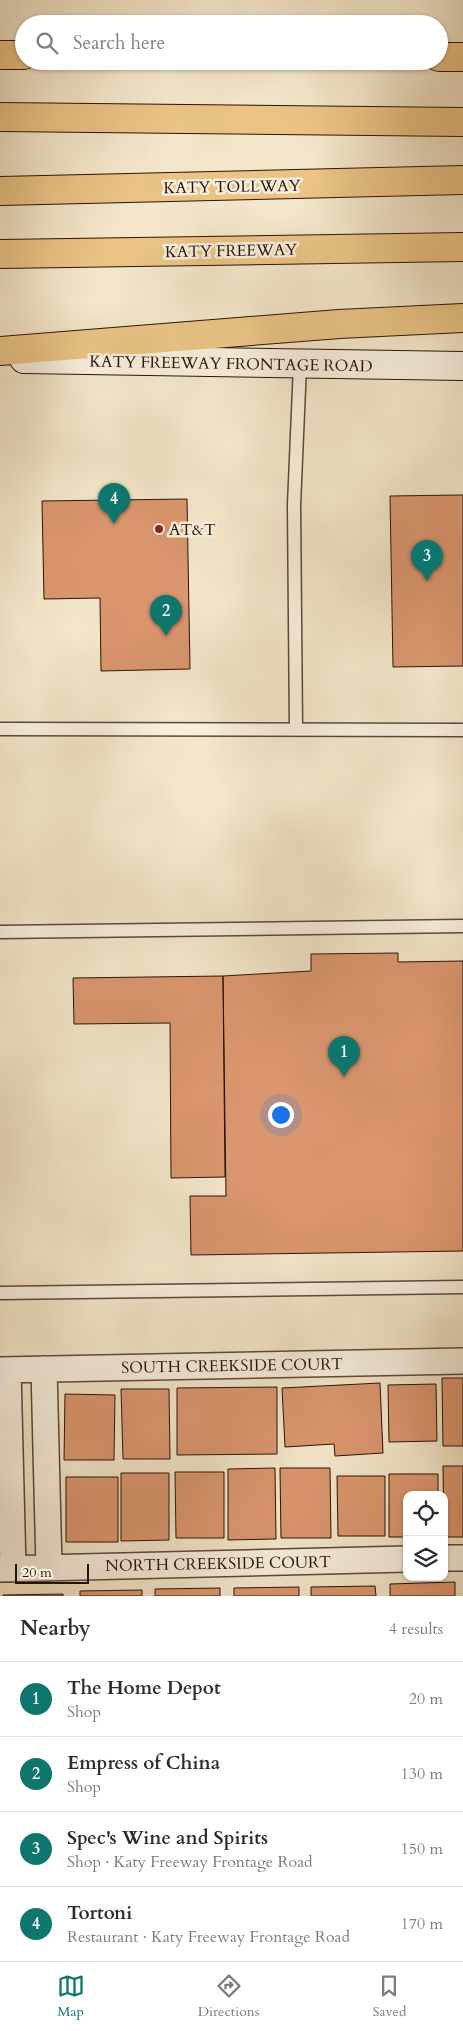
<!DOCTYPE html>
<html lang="en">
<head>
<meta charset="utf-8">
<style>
  :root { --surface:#fff; --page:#f7f7f7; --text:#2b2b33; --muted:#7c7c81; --line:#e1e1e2; --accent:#0f766e }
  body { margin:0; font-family:Cardo,serif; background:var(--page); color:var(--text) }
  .controls { position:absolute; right:15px; bottom:15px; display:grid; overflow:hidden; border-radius:10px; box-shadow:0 1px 4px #0004 }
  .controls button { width:45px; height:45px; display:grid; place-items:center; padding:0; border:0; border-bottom:1px solid var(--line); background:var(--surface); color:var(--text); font:25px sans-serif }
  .scale { position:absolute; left:15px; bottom:12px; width:74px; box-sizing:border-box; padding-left:5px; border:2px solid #291208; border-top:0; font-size:14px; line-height:18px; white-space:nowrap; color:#291208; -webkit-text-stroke:4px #f7efdd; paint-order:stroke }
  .you { position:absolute; left:280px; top:1114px; width:18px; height:18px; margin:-12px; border:4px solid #fff; border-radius:50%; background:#1a73e8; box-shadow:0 0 0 8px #1a73e833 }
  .badge { display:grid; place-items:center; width:32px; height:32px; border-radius:50%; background:var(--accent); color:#fff; font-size:16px; font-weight:700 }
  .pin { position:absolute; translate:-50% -41px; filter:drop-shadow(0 1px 2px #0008) }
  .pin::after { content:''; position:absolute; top:26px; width:18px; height:15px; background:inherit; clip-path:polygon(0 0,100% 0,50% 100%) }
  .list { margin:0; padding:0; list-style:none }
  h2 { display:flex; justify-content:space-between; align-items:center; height:65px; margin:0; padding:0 20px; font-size:21px }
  h2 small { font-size:16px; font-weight:400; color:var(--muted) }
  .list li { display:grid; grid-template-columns:32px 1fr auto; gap:15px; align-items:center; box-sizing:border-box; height:75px; padding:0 20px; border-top:1px solid var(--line) }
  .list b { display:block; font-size:19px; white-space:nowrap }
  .list p { margin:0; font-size:16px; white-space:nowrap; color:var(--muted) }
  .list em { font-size:16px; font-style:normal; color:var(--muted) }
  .icon { flex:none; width:28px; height:28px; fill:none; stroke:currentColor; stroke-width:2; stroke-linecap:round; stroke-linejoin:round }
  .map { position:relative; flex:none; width:463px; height:1596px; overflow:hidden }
  .search { position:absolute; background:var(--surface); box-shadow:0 1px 4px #0004; left:15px; right:15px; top:15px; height:55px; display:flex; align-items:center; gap:12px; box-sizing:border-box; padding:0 18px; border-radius:28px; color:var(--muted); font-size:19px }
  .sheet { height:365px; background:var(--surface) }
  nav { display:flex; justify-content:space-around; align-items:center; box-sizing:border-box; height:70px; border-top:1px solid var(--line); background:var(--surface); font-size:14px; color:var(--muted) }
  nav a { display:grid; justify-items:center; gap:2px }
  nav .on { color:var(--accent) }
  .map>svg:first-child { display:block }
  .building { fill:#da966e; stroke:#291208 }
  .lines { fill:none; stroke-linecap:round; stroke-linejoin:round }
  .lane-casing { stroke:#5c4738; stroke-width:15 }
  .street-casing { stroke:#5c4738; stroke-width:28 }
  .secondary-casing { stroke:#291208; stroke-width:30 }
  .highway-casing { stroke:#291208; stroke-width:30 }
  .lane { stroke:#f7efdd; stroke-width:12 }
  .street { stroke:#f7efdd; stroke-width:25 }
  .secondary { stroke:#f7efdd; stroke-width:28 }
  .highway { stroke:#eac385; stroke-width:28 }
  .poi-dot { fill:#8f2418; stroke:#f7efdd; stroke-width:2 }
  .labels { text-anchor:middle; stroke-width:5; stroke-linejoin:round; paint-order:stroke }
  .street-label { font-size:16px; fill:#291208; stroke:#f7efdd }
  .poi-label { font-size:16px; fill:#291208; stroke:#f7efdd; text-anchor:start }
</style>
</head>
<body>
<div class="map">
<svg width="463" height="1596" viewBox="0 0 463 1596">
  <rect width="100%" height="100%" fill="#f3e6ca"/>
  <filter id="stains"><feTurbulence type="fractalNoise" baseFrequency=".004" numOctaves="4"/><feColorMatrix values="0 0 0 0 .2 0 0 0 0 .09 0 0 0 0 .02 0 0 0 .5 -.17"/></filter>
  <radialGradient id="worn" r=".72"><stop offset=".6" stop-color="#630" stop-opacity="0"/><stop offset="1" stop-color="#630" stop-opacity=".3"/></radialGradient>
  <!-- building -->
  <path class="building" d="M 459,495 L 463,495 L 463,666 L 393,667 L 390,496 Z
    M 187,499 L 190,669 L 101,671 L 100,598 L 44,599 L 42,501 Z
    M 398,953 L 398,962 L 463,961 L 463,1251 L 191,1255 L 190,1196 L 226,1196 L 223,976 L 311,971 L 311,954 Z
    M 223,976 L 225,1177 L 171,1178 L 170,1023 L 74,1024 L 73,978 Z
    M 442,1378 L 463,1378 L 463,1446 L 443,1446 Z
    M 380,1383 L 383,1453 L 335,1456 L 334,1444 L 285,1447 L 282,1388 Z
    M 436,1384 L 437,1441 L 389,1442 L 388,1385 Z
    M 277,1387 L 277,1454 L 177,1455 L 177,1388 Z
    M 121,1389 L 169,1389 L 170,1459 L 123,1459 Z
    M 65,1394 L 115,1395 L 114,1460 L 64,1460 Z
    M 443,1466 L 463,1466 L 463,1537 L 444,1537 Z
    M 275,1468 L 276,1539 L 228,1540 L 228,1469 Z
    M 280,1468 L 330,1468 L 331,1538 L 281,1538 Z
    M 175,1472 L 224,1472 L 224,1538 L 176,1538 Z
    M 121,1473 L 169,1473 L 169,1540 L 121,1541 Z
    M 389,1474 L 438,1474 L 438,1495 L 407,1495 L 407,1537 L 389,1537 Z
    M 337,1476 L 385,1476 L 385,1536 L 338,1536 Z
    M 66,1477 L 118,1477 L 118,1542 L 66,1542 Z
    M 455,1582 L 455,1596 L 390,1596 L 390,1584 Z
    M 375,1586 L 376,1596 L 311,1596 L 311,1587 Z
    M 299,1587 L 299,1596 L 234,1596 L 234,1588 Z
    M 220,1588 L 220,1596 L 155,1596 L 155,1589 Z
    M 142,1590 L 142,1596 L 80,1596 L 80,1591 Z
    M 63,1594 L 63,1596 L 3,1596 L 3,1595 Z"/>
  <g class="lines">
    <!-- lane casing -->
    <g class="lane-casing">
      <path id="lane" d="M 0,729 L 463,730
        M 296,730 L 294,505 L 300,365
        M 0,932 L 463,926
        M 0,1293 L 463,1287"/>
    </g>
    <!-- street casing -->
    <g class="street-casing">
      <path id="street" d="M 44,1369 L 49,1568
        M 0,1370 L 463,1361
        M 8,1370 L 13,1569
        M 444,1558 L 463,1558
        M 0,1569 L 407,1559"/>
    </g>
    <!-- secondary casing -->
    <g class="secondary-casing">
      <path id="secondary" d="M 24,359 L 463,366"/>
    </g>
    <!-- highway casing -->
    <g class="highway-casing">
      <path id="highway" d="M 0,55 L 24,55
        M 439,57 L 463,57
        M 0,117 L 463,122
        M 0,191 L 463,180
        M 0,254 L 463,247
        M 0,351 L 339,324 L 463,318"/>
    </g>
    <!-- lane -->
    <use href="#lane" class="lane"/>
    <!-- street -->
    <use href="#street" class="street"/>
    <!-- secondary -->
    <use href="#secondary" class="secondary"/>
    <!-- highway -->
    <use href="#highway" class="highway"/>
  </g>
  <!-- markers -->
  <circle class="poi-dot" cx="159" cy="529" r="5"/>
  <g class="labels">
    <!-- street labels -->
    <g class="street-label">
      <text transform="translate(232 186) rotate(-1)" y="6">KATY TOLLWAY</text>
      <text transform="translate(231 250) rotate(-1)" y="6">KATY FREEWAY</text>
      <text transform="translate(231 363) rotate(1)" y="6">KATY FREEWAY FRONTAGE ROAD</text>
      <text transform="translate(232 1365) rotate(-1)" y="6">SOUTH CREEKSIDE COURT</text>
      <text transform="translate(218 1563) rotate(-1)" y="6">NORTH CREEKSIDE COURT</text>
    </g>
    <!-- poi labels -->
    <g class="poi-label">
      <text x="169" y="535">AT&amp;T</text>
    </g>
  </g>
  <rect width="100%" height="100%" filter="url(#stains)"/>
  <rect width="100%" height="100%" fill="url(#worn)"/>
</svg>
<div class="controls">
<button><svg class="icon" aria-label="locate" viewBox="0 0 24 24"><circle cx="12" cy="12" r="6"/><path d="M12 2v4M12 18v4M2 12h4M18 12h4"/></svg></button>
<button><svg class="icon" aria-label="layers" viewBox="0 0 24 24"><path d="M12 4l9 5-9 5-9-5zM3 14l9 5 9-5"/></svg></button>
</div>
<div class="scale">20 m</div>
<div class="you"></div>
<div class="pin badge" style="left:344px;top:1077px">1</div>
<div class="pin badge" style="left:166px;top:636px">2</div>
<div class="pin badge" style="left:427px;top:581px">3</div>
<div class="pin badge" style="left:114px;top:524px">4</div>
<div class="search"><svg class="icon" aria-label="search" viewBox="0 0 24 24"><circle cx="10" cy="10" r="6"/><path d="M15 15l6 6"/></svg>Search here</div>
</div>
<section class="sheet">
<h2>Nearby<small>4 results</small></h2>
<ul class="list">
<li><span class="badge">1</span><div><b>The Home Depot</b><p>Shop</p></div><em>20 m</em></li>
<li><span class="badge">2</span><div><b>Empress of China</b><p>Shop</p></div><em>130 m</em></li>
<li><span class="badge">3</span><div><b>Spec's Wine and Spirits</b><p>Shop · Katy Freeway Frontage Road</p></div><em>150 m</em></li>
<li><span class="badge">4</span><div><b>Tortoni</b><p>Restaurant · Katy Freeway Frontage Road</p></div><em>170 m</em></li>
</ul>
</section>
<nav>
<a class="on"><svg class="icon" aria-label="map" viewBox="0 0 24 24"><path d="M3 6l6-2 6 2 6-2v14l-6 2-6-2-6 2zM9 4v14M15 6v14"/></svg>Map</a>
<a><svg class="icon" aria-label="directions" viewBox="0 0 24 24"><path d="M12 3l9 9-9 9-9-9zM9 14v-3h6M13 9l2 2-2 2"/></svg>Directions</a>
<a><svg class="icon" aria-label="saved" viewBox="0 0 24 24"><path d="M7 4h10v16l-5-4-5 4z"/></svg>Saved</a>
</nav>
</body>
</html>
